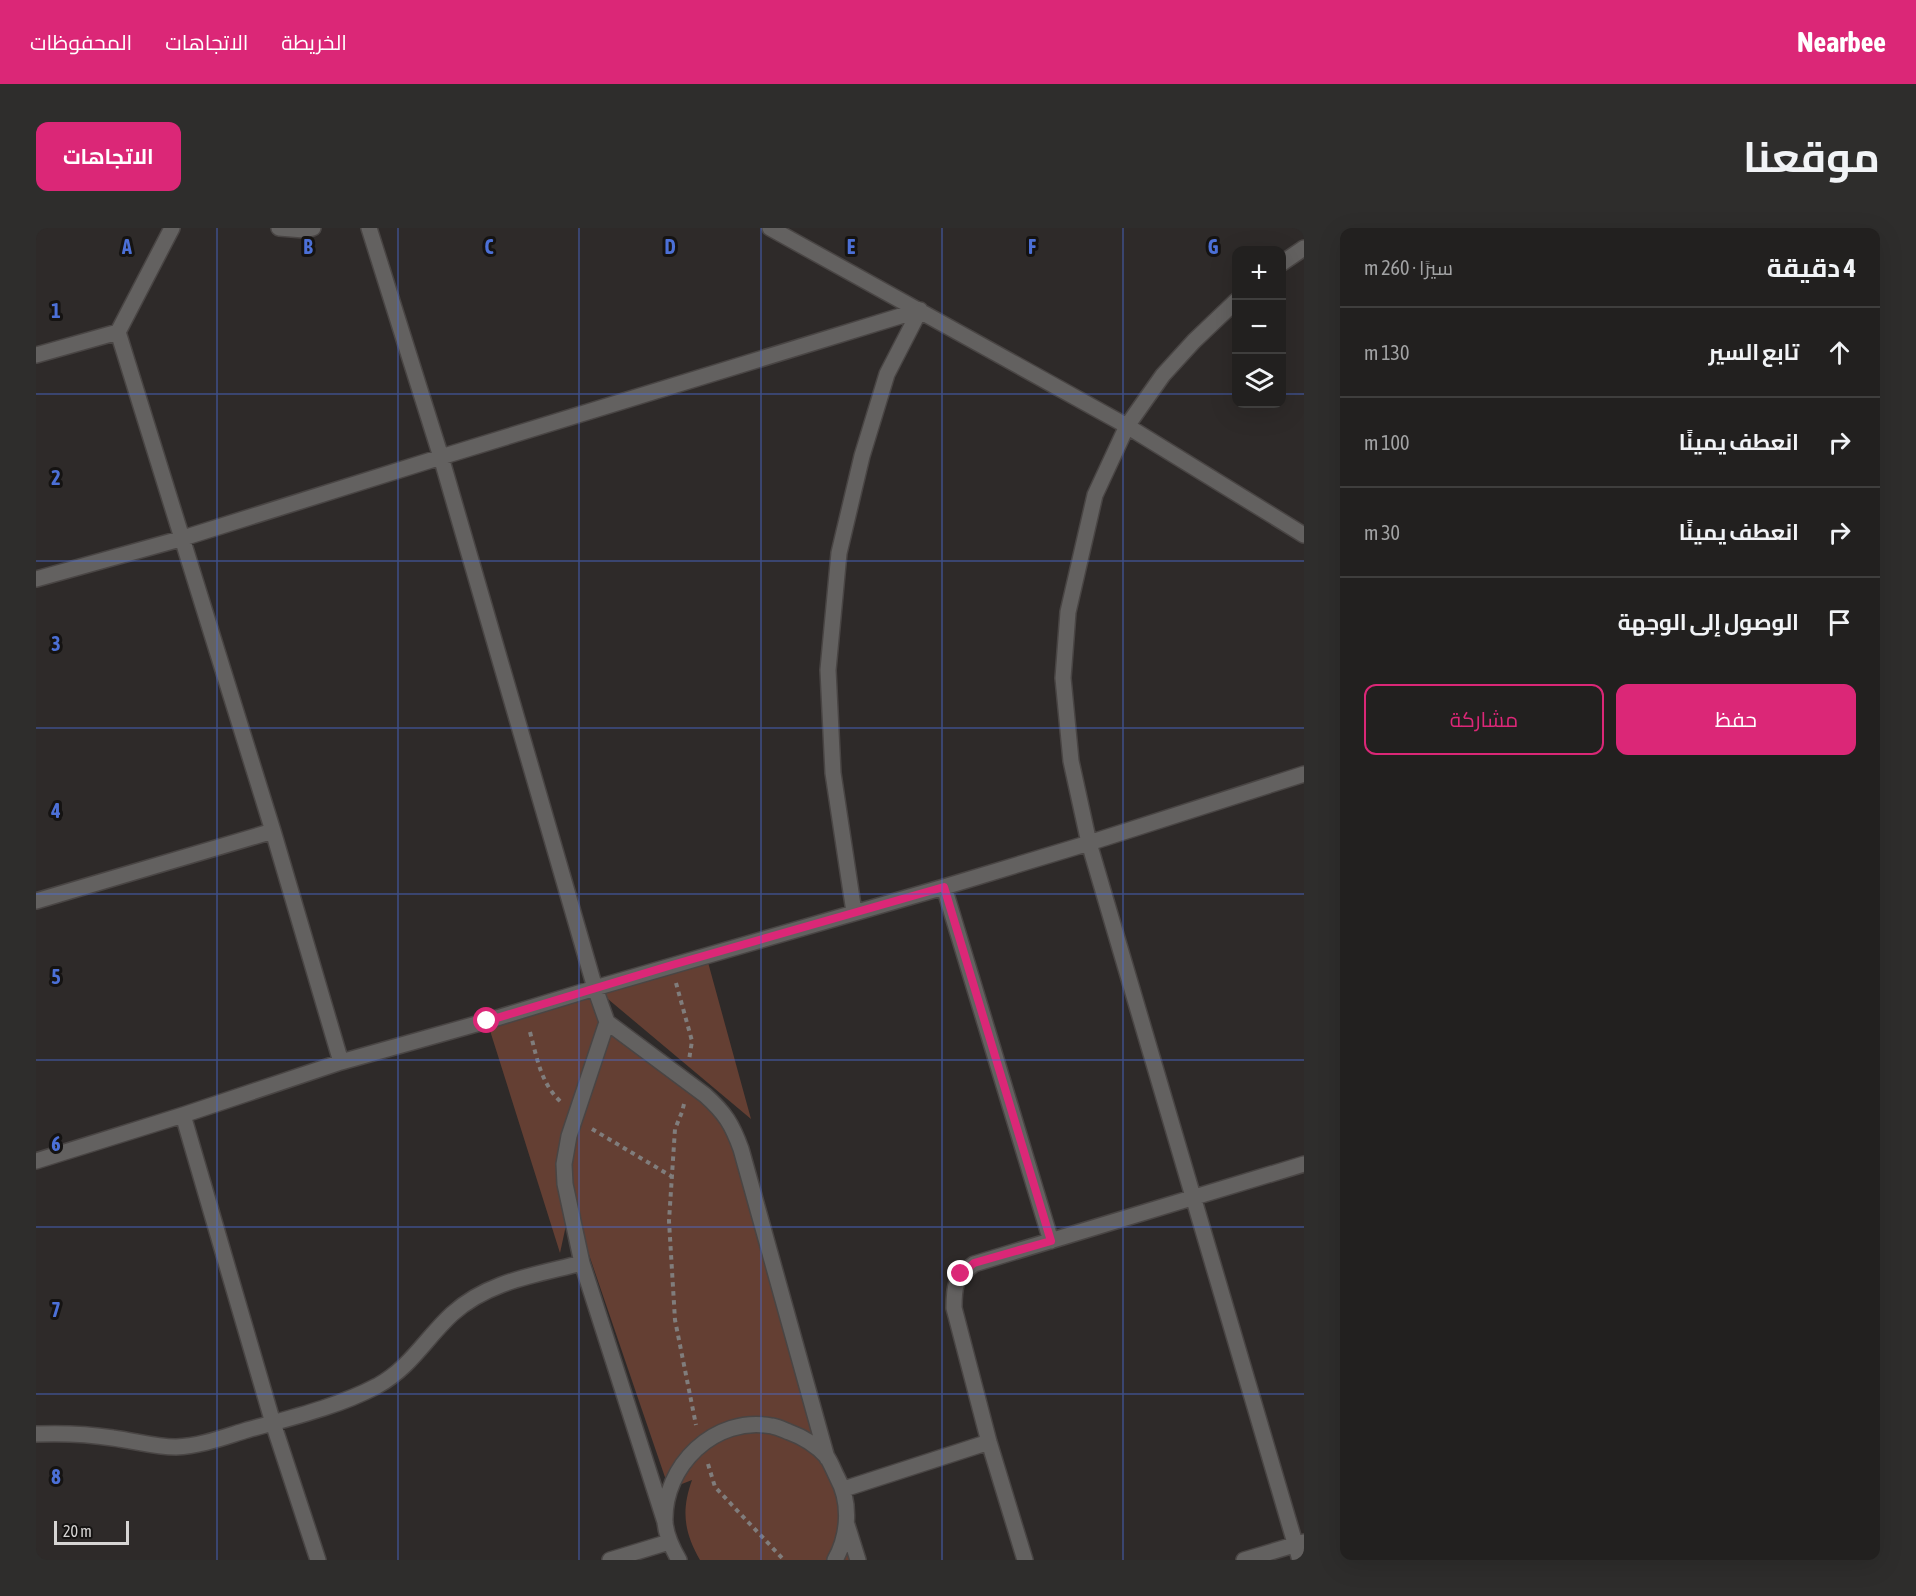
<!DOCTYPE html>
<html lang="ar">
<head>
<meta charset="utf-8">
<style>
  :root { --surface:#22201f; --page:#2e2d2c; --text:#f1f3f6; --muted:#a2a3a4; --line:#3f3e3d; --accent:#db2777 }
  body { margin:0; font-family:"Asap Condensed",Cairo,sans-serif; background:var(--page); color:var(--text); direction:rtl }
  .controls { position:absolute; right:18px; top:18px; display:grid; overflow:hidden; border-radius:12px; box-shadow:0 6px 24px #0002 }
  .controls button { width:54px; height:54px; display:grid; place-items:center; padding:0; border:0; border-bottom:2px solid var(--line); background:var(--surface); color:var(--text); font:30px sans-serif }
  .scale { position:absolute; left:18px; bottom:15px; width:75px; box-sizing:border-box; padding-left:6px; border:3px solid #d7d5d4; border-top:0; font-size:16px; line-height:21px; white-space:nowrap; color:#d7d5d4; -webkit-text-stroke:4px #151312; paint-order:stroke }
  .stop { position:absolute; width:18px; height:18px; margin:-14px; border:4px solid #db2777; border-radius:50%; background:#fff }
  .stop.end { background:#db2777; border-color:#fff; box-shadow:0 2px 6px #0008 }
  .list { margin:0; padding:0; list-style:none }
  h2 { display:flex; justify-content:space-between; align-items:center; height:78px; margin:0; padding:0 24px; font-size:26px }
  h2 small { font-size:20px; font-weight:400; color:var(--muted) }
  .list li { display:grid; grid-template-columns:39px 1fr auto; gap:18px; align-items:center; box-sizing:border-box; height:90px; padding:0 24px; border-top:2px solid var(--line) }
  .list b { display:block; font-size:22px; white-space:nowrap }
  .list em { font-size:20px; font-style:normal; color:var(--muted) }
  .actions { display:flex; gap:12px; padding:18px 24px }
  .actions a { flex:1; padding:14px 0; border:2px solid var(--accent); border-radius:12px; text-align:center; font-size:21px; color:var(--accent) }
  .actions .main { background:var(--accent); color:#fff }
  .icon { flex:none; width:33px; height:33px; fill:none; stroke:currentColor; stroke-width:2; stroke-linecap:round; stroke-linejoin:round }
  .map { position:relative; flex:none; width:1268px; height:1332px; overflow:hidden; direction:ltr; border-radius:12px }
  header { display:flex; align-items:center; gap:36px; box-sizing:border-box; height:84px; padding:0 30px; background:var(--accent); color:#fff }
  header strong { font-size:28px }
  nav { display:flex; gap:33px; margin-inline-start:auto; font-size:21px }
  .intro { display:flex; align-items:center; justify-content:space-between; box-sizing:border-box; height:144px; padding:0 36px }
  h1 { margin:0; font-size:42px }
  .button { padding:15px 27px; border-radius:12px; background:var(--accent); color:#fff; font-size:21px; font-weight:700 }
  main { display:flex; gap:36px; padding:0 36px }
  aside { flex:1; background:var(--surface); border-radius:12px; box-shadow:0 6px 24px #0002 }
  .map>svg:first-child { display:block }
  .park { fill:#643f33 }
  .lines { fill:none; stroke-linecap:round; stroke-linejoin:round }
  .street-casing { stroke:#494544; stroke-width:18 }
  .path { stroke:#807d7c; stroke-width:4; stroke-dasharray:4.5 4.5; stroke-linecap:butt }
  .street { stroke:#636160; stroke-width:15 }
  .route { stroke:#db2777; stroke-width:8 }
  .grid { fill:none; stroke:#4c70d7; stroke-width:1.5; stroke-opacity:0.55 }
  .grid-label { font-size:20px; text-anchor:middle; font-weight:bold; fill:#4c70d7; stroke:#151312; stroke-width:6; stroke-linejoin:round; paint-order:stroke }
</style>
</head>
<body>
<header>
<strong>Nearbee</strong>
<nav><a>الخريطة</a><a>الاتجاهات</a><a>المحفوظات</a></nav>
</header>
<div class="intro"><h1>موقعنا</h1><a class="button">الاتجاهات</a></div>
<main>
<aside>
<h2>4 دقيقة<small>سيرًا · 260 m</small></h2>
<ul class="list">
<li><svg class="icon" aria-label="ahead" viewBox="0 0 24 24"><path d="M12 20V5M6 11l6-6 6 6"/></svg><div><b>تابع السير</b></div><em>130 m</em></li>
<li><svg class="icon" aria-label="right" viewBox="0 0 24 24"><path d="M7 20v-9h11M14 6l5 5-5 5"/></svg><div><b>انعطف يمينًا</b></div><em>100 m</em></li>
<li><svg class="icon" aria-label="right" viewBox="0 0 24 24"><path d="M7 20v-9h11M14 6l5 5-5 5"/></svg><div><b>انعطف يمينًا</b></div><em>30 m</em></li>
<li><svg class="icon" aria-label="arrive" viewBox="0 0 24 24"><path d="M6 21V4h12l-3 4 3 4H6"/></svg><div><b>الوصول إلى الوجهة</b></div></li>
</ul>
<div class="actions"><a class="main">حفظ</a><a>مشاركة</a></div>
</aside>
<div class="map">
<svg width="1268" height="1332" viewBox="0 0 1268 1332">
  <rect width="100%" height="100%" fill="#2e2a29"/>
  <!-- park -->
  <path class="park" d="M 670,727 L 715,891 L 560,761 L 571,794 L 696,896 L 783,1202 L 756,1213 L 782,1229 L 796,1247 L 827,1332 L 664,1332 C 648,1304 645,1283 656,1252 L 633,1261 L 535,974 L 524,1025 L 451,793 Z"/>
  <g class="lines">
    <!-- street casing -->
    <g class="street-casing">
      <path id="street" d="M 243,0 L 268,2 L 277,0
        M 333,0 L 405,229 L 559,760 L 571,794 L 669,867 C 689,885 696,896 705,921 L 791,1230
        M 734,0 L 1091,198 L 1268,307
        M 1246,35 L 1268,20
        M 1200,73 L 1158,113 L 1127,147 L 1091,198 L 1059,267 L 1032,384 L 1027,450 L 1035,533 L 1053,615 L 1264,1332
        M 82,104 L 237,603 L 305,834
        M 0,127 L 82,104 L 136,0
        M 0,351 L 144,311 L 405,229 L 884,82
        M 908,659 L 1015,1013
        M 0,673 L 237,603
        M 818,684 L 797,545 L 792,442 L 803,325 L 826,228 L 851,146 L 884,82
        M 571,794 L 533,908 L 528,936 L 529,956 L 546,1035 L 629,1294
        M 147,887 L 237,1195 L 282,1332
        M 0,933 L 147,887 L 305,834 L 451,793 L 559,760 L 908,659 L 1053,615 L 1268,546
        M 0,1206 C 26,1205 52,1206 77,1210 C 99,1213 119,1219 140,1219 C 165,1218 188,1209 211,1202 C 254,1190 301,1179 341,1158 C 375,1139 389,1111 416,1086 C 452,1053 500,1047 546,1035
        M 808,1261 L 953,1214
        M 811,1297 L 822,1332
        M 574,1332 L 633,1314
        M 643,1332 C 636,1320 630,1308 629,1294 C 627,1238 679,1187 736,1198 C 742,1199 748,1202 753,1204 C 767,1209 781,1218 791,1229 C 795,1235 798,1243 801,1249 C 815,1274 813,1307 799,1332
        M 989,1332 L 953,1214 L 918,1080 C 918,1057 919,1050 938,1036 L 1268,936
        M 1208,1332 L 1268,1314"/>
    </g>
    <!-- path -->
    <path class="path" d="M 640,755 L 656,813 L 653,832
      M 494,804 C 501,830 505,856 525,874
      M 648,876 L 646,884 L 639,901 L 633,993 L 639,1092 L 660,1197
      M 556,901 L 635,948
      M 672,1236 L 679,1259 L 748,1332"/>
    <!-- street -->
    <use href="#street" class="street"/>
  </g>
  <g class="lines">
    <!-- route -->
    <path class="route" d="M 451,793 L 636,737 L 908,659 L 1015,1013 L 938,1035 L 925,1046"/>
  </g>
  <!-- grid -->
  <path class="grid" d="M 181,0 L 181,1332M 362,0 L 362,1332M 543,0 L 543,1332M 725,0 L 725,1332M 906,0 L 906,1332M 1087,0 L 1087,1332M 0,166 L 1200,166M 1246,166 L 1268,166M 0,333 L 1268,333M 0,500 L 1268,500M 0,666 L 1268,666M 0,832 L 1268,832M 0,999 L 1268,999M 0,1166 L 1268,1166"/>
  <g class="grid-label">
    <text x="91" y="26">A</text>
    <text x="272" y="26">B</text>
    <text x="453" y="26">C</text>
    <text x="634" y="26">D</text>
    <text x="815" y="26">E</text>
    <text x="996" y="26">F</text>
    <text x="1177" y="26">G</text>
    <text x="20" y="90">1</text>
    <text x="20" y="257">2</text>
    <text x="20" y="423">3</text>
    <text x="20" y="590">4</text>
    <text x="20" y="756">5</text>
    <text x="20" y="923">6</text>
    <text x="20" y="1089">7</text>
    <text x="20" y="1256">8</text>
  </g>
</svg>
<div class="controls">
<button>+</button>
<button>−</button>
<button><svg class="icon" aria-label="layers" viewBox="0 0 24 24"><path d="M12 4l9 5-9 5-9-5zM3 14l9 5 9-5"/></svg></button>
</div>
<div class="scale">20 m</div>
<div class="stop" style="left:451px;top:793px"></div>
<div class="stop end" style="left:925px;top:1046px"></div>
</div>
</main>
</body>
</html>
